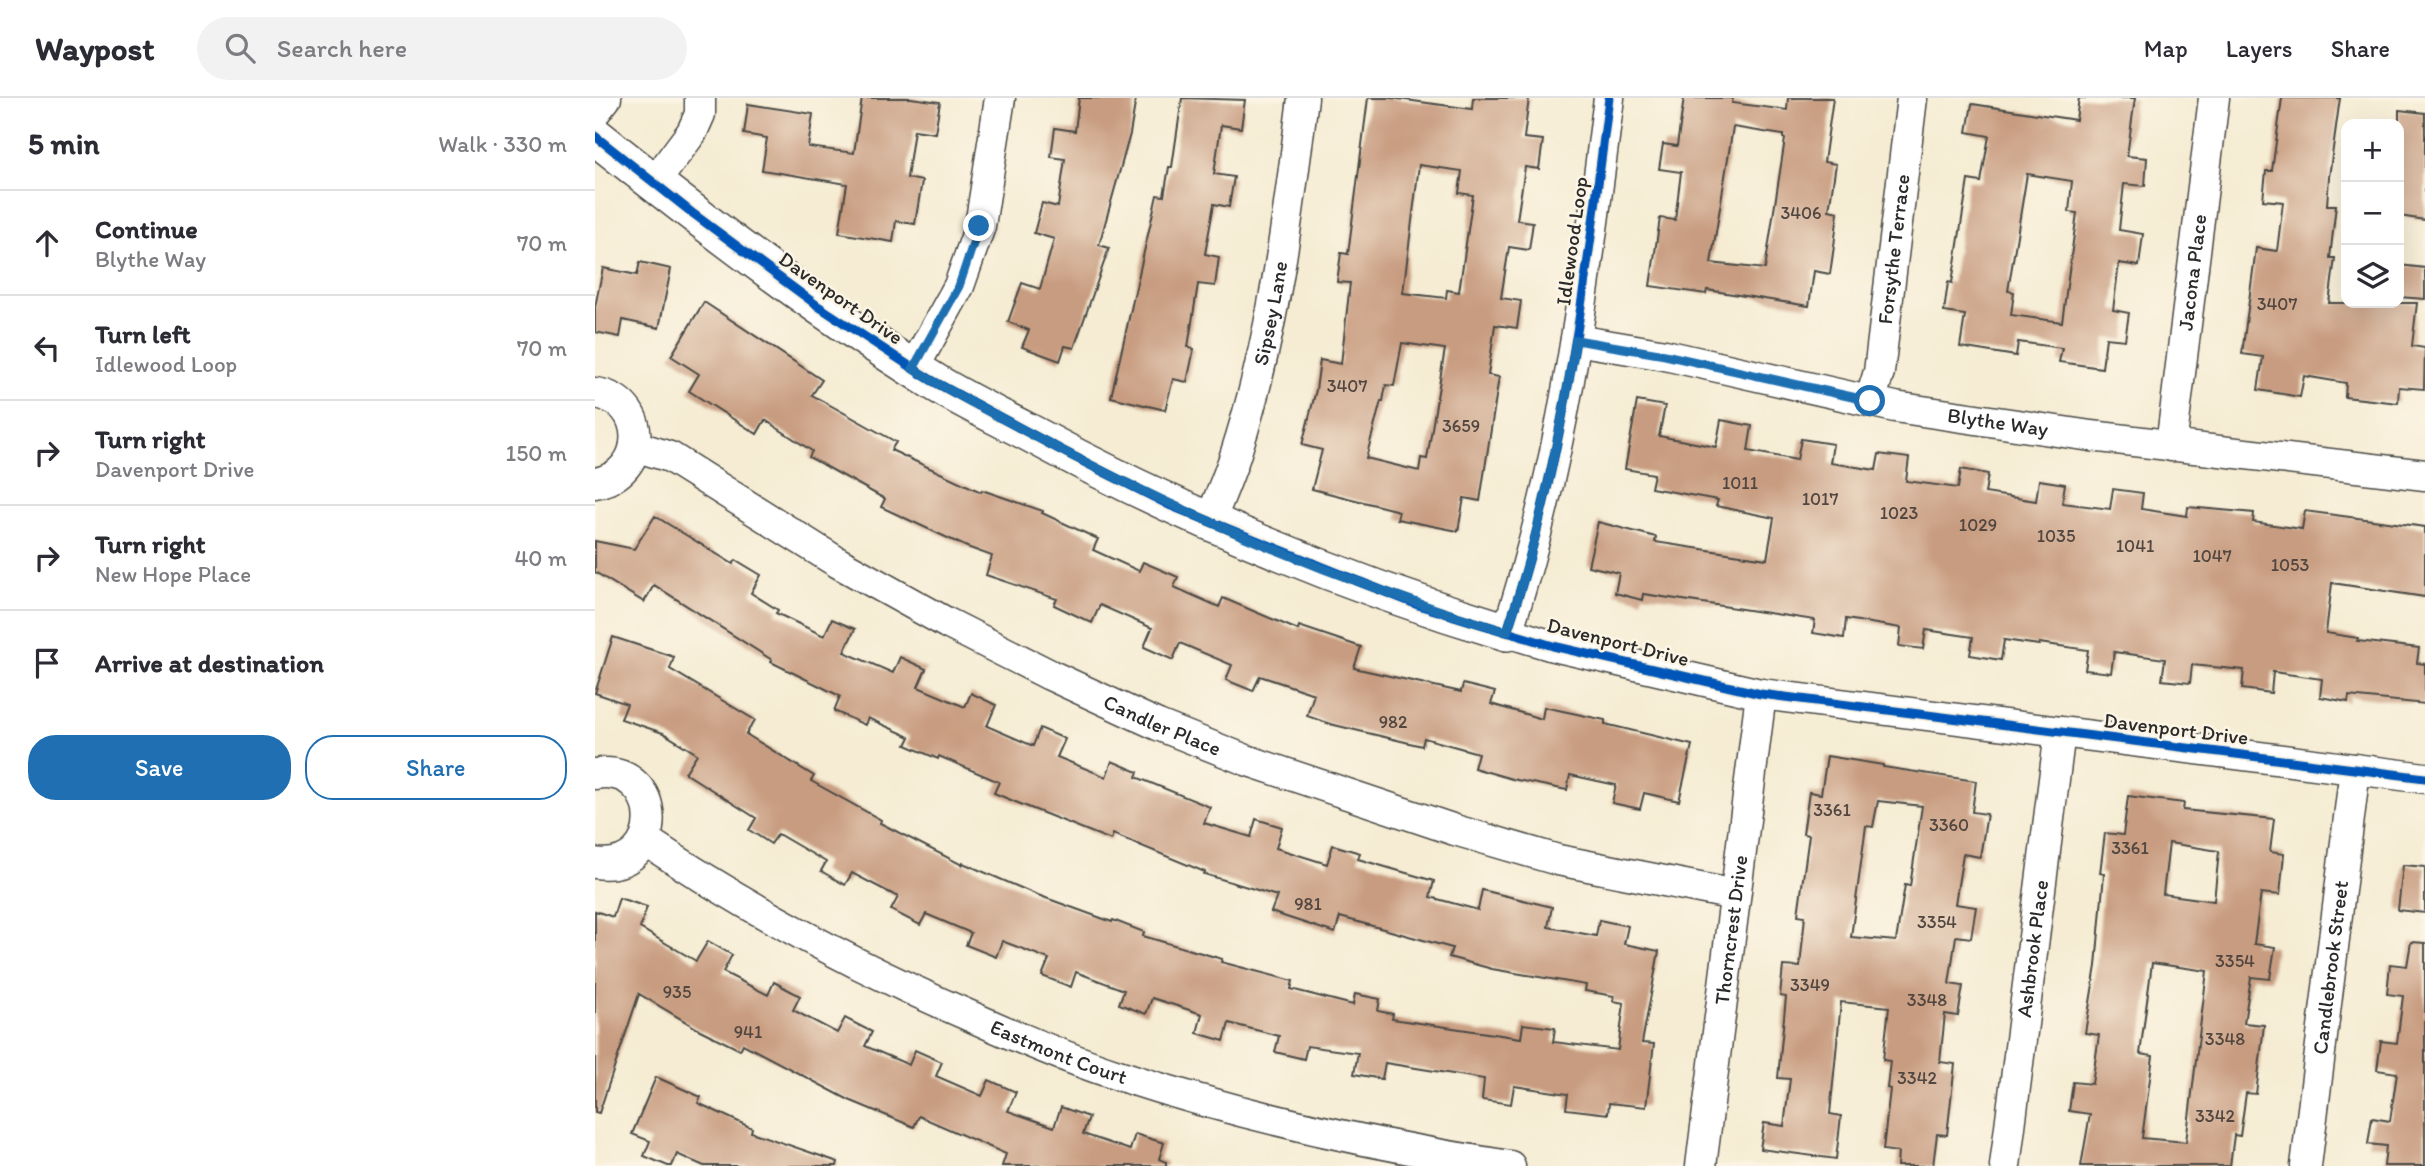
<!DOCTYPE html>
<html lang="en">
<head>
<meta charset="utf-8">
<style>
  :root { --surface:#fff; --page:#f2f2f3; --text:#2b2b33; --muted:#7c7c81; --line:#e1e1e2; --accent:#1f6fb2 }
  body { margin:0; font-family:Itim,sans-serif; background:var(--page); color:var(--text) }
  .controls { position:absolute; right:21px; top:21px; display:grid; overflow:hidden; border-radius:14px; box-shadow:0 7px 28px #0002 }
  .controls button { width:63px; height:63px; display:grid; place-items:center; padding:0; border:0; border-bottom:2px solid var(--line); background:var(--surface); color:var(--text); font:35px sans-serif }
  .stop { position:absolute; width:21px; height:21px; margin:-16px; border:5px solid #1f6fb2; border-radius:50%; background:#fff }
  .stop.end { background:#1f6fb2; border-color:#fff; box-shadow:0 2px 7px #0008 }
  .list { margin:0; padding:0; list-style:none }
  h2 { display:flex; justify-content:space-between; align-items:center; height:91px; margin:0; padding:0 28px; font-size:30px }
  h2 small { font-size:23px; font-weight:400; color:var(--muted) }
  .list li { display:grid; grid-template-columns:46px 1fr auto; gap:21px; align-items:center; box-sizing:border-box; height:105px; padding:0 28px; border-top:2px solid var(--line) }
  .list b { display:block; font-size:26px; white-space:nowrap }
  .list p { margin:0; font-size:23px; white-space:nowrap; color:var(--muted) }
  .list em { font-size:23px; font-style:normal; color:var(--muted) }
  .actions { display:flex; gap:14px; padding:21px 28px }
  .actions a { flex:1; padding:16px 0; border:2px solid var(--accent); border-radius:28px; text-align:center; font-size:24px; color:var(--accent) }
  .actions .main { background:var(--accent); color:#fff }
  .icon { flex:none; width:38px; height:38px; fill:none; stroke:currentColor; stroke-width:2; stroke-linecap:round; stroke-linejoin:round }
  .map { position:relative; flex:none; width:1830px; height:1068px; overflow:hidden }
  header { display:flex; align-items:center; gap:42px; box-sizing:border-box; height:98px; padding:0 35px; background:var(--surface); border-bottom:2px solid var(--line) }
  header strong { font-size:33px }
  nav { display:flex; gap:38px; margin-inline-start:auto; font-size:24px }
  .search { width:490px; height:63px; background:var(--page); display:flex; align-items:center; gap:18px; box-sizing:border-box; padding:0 24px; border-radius:38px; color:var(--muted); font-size:26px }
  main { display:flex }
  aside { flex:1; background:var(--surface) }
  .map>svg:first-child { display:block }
  .building { fill:#c89c80; fill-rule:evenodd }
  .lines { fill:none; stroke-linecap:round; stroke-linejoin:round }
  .minor-casing { stroke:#494844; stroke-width:33 }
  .tertiary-casing { stroke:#494844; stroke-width:40 }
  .minor { stroke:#fff; stroke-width:30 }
  .tertiary { stroke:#fff; stroke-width:37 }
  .cycleway-casing { stroke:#fcf5e5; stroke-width:13 }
  .cycleway { stroke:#0057b8; stroke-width:9 }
  .route { stroke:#1f6fb2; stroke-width:9 }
  .labels { text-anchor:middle; stroke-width:5; stroke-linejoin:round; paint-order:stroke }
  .number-label { font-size:18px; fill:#524740 }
  .street-label { font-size:21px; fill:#2b2b2b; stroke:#fcf5e5 }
</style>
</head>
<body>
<header>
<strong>Waypost</strong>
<div class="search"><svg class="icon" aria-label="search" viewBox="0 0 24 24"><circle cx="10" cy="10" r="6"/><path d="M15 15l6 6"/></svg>Search here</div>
<nav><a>Map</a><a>Layers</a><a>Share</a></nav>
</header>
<main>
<aside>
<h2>5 min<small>Walk · 330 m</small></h2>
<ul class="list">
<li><svg class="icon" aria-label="ahead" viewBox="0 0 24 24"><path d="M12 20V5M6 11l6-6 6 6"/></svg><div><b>Continue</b><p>Blythe Way</p></div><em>70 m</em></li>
<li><svg class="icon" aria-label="left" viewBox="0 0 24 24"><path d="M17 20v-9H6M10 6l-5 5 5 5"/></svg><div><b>Turn left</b><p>Idlewood Loop</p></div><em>70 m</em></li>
<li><svg class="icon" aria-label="right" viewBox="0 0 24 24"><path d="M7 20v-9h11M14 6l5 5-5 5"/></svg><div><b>Turn right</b><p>Davenport Drive</p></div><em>150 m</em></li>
<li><svg class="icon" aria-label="right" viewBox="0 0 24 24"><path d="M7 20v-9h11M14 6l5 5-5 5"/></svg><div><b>Turn right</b><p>New Hope Place</p></div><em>40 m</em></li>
<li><svg class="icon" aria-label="arrive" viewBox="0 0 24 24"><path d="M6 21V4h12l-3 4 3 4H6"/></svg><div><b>Arrive at destination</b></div></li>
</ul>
<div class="actions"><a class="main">Save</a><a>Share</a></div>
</aside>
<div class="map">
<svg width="1830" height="1068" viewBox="0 0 1830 1068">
  <rect width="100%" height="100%" fill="#fcf5e5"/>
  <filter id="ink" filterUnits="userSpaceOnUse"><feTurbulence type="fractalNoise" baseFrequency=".0143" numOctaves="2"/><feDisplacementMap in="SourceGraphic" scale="14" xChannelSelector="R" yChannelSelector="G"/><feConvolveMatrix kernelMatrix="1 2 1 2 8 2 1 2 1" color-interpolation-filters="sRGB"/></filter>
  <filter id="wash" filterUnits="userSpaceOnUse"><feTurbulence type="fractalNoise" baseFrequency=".00686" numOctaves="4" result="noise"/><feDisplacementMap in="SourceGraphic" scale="28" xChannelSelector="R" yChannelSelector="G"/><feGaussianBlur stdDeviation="1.57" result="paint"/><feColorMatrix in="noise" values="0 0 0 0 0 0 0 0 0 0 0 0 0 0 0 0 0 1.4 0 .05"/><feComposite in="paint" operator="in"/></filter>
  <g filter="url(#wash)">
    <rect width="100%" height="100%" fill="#f5ecd3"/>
    <g id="blocks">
      <!-- building -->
      <path class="building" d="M 267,0 L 316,0 L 345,4 L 340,35 L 319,32 L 312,80 L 327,83 L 320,126 L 301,123 L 298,144 L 244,135 L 252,86 L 167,72 L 172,40 L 149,36 L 153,6 L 218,16 L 213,49 L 259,55 Z
        M 484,0 L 541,0 L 535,36 L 504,147 L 514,150 L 479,250 L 470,248 L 465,263 L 427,249 L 434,232 L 413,224 L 427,185 L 445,191 L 459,141 L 439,135 L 447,105 L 463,109 L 470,61 L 456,59 L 460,30 L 480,33 Z
        M 587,0 L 650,2 L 646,30 L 626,27 L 619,76 L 639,79 L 634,109 L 619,106 L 610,156 L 624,159 L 620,188 L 603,186 L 593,249 L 599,251 L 592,284 L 578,281 L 570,312 L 516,299 L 562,97 L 569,98 L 574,69 L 577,69 Z
        M 773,0 L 796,0 L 877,11 L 878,0 L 934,0 L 929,40 L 948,42 L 944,71 L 930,69 L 922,122 L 938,124 L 934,152 L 914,149 L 906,200 L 926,203 L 922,230 L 900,227 L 893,277 L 904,279 L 885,403 L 869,400 L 863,433 L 802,421 L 804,413 L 717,391 L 727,352 L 707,347 L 721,292 L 725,262 L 746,266 L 755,185 L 742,184 L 746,155 L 753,156 ZM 824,67 L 867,73 L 864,95 L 878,97 L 864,194 L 852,192 L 851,200 L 808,195 ZM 807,245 L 850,251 L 832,361 L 826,360 L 824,373 L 771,360 L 786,303 L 788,303 L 791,287 L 799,288 Z
        M 1089,0 L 1138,0 L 1137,5 L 1192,12 L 1193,0 L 1238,0 L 1229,64 L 1241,66 L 1234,112 L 1243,114 L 1239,148 L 1235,176 L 1219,173 L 1214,208 L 1112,192 L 1111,196 L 1055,188 L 1065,120 L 1080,122 L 1086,74 L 1064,71 L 1068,46 L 1082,48 ZM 1138,29 L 1188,37 L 1188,40 L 1190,41 L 1170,171 L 1116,165 Z
        M 1484,0 L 1540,0 L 1532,58 L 1552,60 L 1550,88 L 1529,86 L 1524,132 L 1548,136 L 1544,168 L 1524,165 L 1518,212 L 1534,215 L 1530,242 L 1511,240 L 1507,270 L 1464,264 L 1467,250 L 1423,244 L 1421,258 L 1365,249 L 1370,217 L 1349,214 L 1353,184 L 1357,185 L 1373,82 L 1386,84 L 1394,38 L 1372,34 L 1377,6 L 1481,22 ZM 1432,76 L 1477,83 L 1474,114 L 1482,115 L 1467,224 L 1416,217 L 1419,194 L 1413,193 Z
        M 1687,0 L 1745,0 L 1734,79 L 1732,107 L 1741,107 L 1735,160 L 1740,160 L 1734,205 L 1822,205 L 1817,248 L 1830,250 L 1829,291 L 1804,289 L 1803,305 L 1750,299 L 1751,285 L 1709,278 L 1705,299 L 1663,292 L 1668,259 L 1647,256 L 1661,150 L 1682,153 L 1688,104 L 1668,102 L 1671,73 L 1677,73 Z
        M 1804,12 L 1830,15 L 1830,122 L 1804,118 Z
        M 45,164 L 76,171 L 64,230 L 28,222 L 25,239 L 0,234 L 0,209 L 8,170 L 42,177 Z
        M 1804,167 L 1830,170 L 1830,201 L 1804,199 Z
        M 109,204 L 227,282 L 217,297 L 301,344 L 296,352 L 386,394 L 387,392 L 448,413 L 447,415 L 503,441 L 498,452 L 544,473 L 548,464 L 583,479 L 579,489 L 624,509 L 628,500 L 703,532 L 704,528 L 766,549 L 759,570 L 866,594 L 868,586 L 900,594 L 896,606 L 947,621 L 949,609 L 1010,622 L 1010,626 L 1097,647 L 1084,703 L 1049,695 L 1045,711 L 1017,705 L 1021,687 L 975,677 L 972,692 L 917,681 L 879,670 L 883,655 L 829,640 L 827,648 L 735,626 L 712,618 L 719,596 L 665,578 L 658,593 L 631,582 L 637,567 L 585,545 L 578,562 L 549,549 L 557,530 L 505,507 L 497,525 L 459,507 L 462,501 L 391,477 L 397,458 L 372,449 L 286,409 L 290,401 L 214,359 L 217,353 L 170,322 L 162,336 L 94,293 L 104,276 L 76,258 Z
        M 1042,303 L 1070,308 L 1064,338 L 1121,349 L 1126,322 L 1157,328 L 1153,353 L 1202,362 L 1206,341 L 1238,346 L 1235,365 L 1281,372 L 1284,356 L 1314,360 L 1311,383 L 1363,390 L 1366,371 L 1393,376 L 1390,395 L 1441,403 L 1444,382 L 1470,386 L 1467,405 L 1515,411 L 1518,391 L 1548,395 L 1546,411 L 1592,418 L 1593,409 L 1659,415 L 1658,424 L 1707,431 L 1710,413 L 1830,429 L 1830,499 L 1737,485 L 1731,535 L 1763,540 L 1762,543 L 1824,550 L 1822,565 L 1830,566 L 1830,606 L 1754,598 L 1753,604 L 1725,599 L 1727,581 L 1678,574 L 1676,595 L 1647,591 L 1649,572 L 1597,567 L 1595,585 L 1567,582 L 1570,561 L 1519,554 L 1516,575 L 1490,572 L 1493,552 L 1444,545 L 1444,547 L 1409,542 L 1406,562 L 1375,557 L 1378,539 L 1331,532 L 1328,551 L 1304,548 L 1306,530 L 1251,521 L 1249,540 L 1218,535 L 1220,522 L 1048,496 L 1047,502 L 1020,495 L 1024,475 L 993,468 L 1003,424 L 1061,439 L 1060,444 L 1172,461 L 1179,420 L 1121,408 L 1123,402 L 1056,390 L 1059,376 L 1030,371 Z
        M 60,418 L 138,466 L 141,462 L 166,477 L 156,495 L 183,512 L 181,515 L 229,538 L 237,521 L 260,531 L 249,554 L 298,575 L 305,559 L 331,571 L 323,589 L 370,609 L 376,595 L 401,607 L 392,628 L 438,648 L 445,630 L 470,641 L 462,659 L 511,679 L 517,663 L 543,674 L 541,679 L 615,709 L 609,725 L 656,739 L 661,721 L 687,729 L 681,750 L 732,766 L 738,747 L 765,755 L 763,761 L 839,783 L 835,799 L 883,812 L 887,792 L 957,809 L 953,829 L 1001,838 L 1004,822 L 1033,828 L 1029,846 L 1064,853 L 1047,945 L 1059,946 L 1051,1009 L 1014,1005 L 1013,1016 L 971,1011 L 973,996 L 919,988 L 916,1006 L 887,1002 L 889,981 L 790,965 L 787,981 L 759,976 L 763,955 L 712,948 L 709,961 L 680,954 L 684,938 L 634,925 L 629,943 L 602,935 L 607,916 L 557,900 L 551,916 L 524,906 L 529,892 L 481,874 L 476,889 L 447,878 L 454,861 L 407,843 L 401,859 L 371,847 L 376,835 L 331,816 L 325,827 L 296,812 L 303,799 L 257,775 L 250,787 L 226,773 L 231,764 L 183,736 L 176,746 L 154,732 L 161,720 L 90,675 L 102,656 L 68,635 L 26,621 L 32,606 L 0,595 L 18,539 L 79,559 L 75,571 L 160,622 L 151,636 L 219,678 L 216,683 L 286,722 L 285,725 L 367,767 L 368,765 L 440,796 L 517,824 L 518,822 L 549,834 L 548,838 L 627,861 L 626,864 L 698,883 L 696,891 L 758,907 L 760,896 L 785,901 L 783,913 L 798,916 L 797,921 L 926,940 L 928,926 L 960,930 L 958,944 L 1023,952 L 1029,905 L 1018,903 L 1019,898 L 990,893 L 991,887 L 897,871 L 854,859 L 857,850 L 745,819 L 740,835 L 676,814 L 682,798 L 609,776 L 610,774 L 518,736 L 516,742 L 423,705 L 399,695 L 404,684 L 344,658 L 343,661 L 311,647 L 315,639 L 273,620 L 270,627 L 239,613 L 245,598 L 176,564 L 177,562 L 59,487 L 49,504 L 0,474 L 0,443 L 39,451 Z
        M 1232,658 L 1288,667 L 1288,669 L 1381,683 L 1377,714 L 1392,716 L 1385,759 L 1368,756 L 1360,806 L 1381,809 L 1376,840 L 1361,838 L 1354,886 L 1368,888 L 1363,918 L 1350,916 L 1345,964 L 1360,966 L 1352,1037 L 1342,1036 L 1338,1068 L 1302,1068 L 1303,1054 L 1288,1052 L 1295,991 L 1292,990 L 1295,963 L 1288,962 L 1294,909 L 1246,904 L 1235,1016 L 1246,1018 L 1241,1061 L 1165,1051 L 1169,1025 L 1189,1028 L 1195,981 L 1183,980 L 1191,899 L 1185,898 L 1188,868 L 1205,869 L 1210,818 L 1203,817 L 1214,737 L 1208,736 L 1214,694 L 1226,696 ZM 1283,703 L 1327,708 L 1315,788 L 1310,787 L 1301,843 L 1256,839 L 1271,728 L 1278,729 Z
        M 1533,698 L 1589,705 L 1588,712 L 1679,721 L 1675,754 L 1689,756 L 1685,797 L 1666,795 L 1659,846 L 1680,849 L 1675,881 L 1656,879 L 1649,925 L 1669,927 L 1661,996 L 1651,995 L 1645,1038 L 1639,1037 L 1635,1068 L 1486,1068 L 1495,1016 L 1474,1013 L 1478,984 L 1497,986 L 1504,937 L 1490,935 L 1501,868 L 1509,776 L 1505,775 L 1510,735 L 1528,737 ZM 1574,745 L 1624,753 L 1619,803 L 1568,796 ZM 1557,865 L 1612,873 L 1591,1044 L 1547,1040 L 1558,958 L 1545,956 Z
        M 1808,767 L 1830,769 L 1830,815 L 1803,812 Z
        M 24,800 L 52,809 L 45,830 L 101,863 L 113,843 L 137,857 L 128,874 L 173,897 L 179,884 L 205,898 L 198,912 L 242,935 L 250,920 L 277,934 L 270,948 L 314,967 L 320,952 L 347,964 L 341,978 L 387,998 L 394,982 L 421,994 L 413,1013 L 459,1029 L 466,1009 L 494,1019 L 488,1036 L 535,1052 L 540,1036 L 569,1045 L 564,1061 L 571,1064 L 571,1068 L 407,1068 L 411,1056 L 324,1018 L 319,1029 L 254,1002 L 148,946 L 145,952 L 103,931 L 44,896 L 4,1015 L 0,1014 L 0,813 L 18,819 Z
        M 1816,844 L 1830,845 L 1830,1068 L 1789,1068 L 1791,1048 L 1773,1046 L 1777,1020 L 1795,1023 L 1802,975 L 1782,972 L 1786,943 L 1802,945 L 1808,898 L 1792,896 L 1795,866 L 1812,868 Z
        M 61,979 L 106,999 L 103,1005 L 157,1030 L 156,1034 L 243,1064 L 242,1068 L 109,1068 L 82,1056 L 77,1068 L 73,1068 L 49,1058 L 55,1043 L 37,1036 Z"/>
    </g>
  </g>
  <g filter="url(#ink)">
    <use href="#blocks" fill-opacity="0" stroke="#494844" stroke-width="2"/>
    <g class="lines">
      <!-- minor casing -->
      <g class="minor-casing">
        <g id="minor">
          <path d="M 1014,0 C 991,180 970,361 912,534 L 958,548 L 1166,596 L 1830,680"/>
          <path d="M 0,14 L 11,0"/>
          <path d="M 59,85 L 97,34 L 105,16 L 105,0"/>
          <path id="s1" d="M 981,242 L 1070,257 L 1300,309 L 1496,338 L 1830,377"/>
          <path d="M 318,271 L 364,188 L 385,128 L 405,0"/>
          <path d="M 0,295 C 54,302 54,376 0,385"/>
          <path id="s2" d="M 1275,303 L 1284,274 L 1317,0"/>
          <path id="s3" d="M 40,348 L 75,359 L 242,464 L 352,525 L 455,577 L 563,627 L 651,662 L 860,732 L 963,762 L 1140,797"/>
          <path id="s4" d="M 1576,348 L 1619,0"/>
          <path id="s5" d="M 615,423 C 623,402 633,380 640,358 C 678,242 693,121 708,0"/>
          <path d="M 0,676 C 70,664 73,776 0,765"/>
          <path id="s6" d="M 50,742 C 153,811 262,869 375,918 C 424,940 473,961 523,977 C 651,1019 782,1048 915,1068"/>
          <path id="s7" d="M 1106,1068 L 1166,596"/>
          <path id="s8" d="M 1410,1068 L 1465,634"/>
          <path id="s9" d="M 1711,1068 L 1760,671"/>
        </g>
      </g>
      <!-- tertiary casing -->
      <g class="tertiary-casing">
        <path id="tertiary" d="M 0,38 C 108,124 216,207 333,280 C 364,300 398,316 431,333 C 584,416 746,484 912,534"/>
      </g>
      <!-- minor -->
      <use href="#minor" class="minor"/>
      <!-- tertiary -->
      <use href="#tertiary" class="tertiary"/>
      <!-- cycleway casing -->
      <g class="cycleway-casing">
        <path id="cycleway" d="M 0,38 L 96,114 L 223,208 L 336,282 L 464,351 L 574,407 L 823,507 L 958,548 L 1166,596 L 1830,680
          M 912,534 C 970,361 991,180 1014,0"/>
      </g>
      <!-- cycleway -->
      <use href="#cycleway" class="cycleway"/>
    </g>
  </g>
  <g class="lines" filter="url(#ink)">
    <!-- route -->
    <path class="route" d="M 384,128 L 364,188 L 318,271 C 355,294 395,314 434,335 C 586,417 747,484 912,534 C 944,438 964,341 981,242 L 1070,257 L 1275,303"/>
  </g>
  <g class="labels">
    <!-- number labels -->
    <g class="number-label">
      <text x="1206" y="121">3406</text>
      <text x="1682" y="212">3407</text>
      <text x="752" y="294">3407</text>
      <text x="866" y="334">3659</text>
      <text x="1145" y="391">1011</text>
      <text x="1225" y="407">1017</text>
      <text x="1304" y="421">1023</text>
      <text x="1383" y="433">1029</text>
      <text x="1461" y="444">1035</text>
      <text x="1540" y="454">1041</text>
      <text x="1617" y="464">1047</text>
      <text x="1695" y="473">1053</text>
      <text x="798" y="630">982</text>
      <text x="1237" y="718">3361</text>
      <text x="1354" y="733">3360</text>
      <text x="1535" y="756">3361</text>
      <text x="713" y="812">981</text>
      <text x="1342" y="830">3354</text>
      <text x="1640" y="869">3354</text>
      <text x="1215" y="893">3349</text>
      <text x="82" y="900">935</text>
      <text x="1332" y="908">3348</text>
      <text x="153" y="940">941</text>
      <text x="1630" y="947">3348</text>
      <text x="1322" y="986">3342</text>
      <text x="1620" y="1024">3342</text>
    </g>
    <!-- street labels -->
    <g class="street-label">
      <text transform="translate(977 143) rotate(-82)" y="7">Idlewood Loop</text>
      <text dy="7" stroke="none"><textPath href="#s2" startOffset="154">Forsythe Terrace</textPath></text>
      <text dy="7" stroke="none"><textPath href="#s4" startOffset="175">Jacona Place</textPath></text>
      <text transform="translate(246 200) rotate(35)" y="7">Davenport Drive</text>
      <text dy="7" stroke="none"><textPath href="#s5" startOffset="217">Sipsey Lane</textPath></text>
      <text dy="7" stroke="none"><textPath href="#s1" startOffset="430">Blythe Way</textPath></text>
      <text transform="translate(1023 544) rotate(14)" y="7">Davenport Drive</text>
      <text dy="7" stroke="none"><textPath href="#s3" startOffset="598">Candler Place</textPath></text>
      <text transform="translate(1581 631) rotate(7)" y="7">Davenport Drive</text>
      <text dy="7" stroke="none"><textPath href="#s7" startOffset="238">Thorncrest Drive</textPath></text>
      <text dy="7" stroke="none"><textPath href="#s8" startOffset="219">Ashbrook Place</textPath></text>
      <text dy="7" stroke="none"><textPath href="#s9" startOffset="200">Candlebrook Street</textPath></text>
      <text dy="7" stroke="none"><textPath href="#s6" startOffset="466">Eastmont Court</textPath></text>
    </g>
  </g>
</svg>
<div class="controls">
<button>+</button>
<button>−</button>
<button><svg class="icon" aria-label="layers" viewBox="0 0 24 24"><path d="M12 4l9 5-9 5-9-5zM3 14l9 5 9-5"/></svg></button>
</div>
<div class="stop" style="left:1275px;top:303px"></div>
<div class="stop end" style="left:384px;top:128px"></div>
</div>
</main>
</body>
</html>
